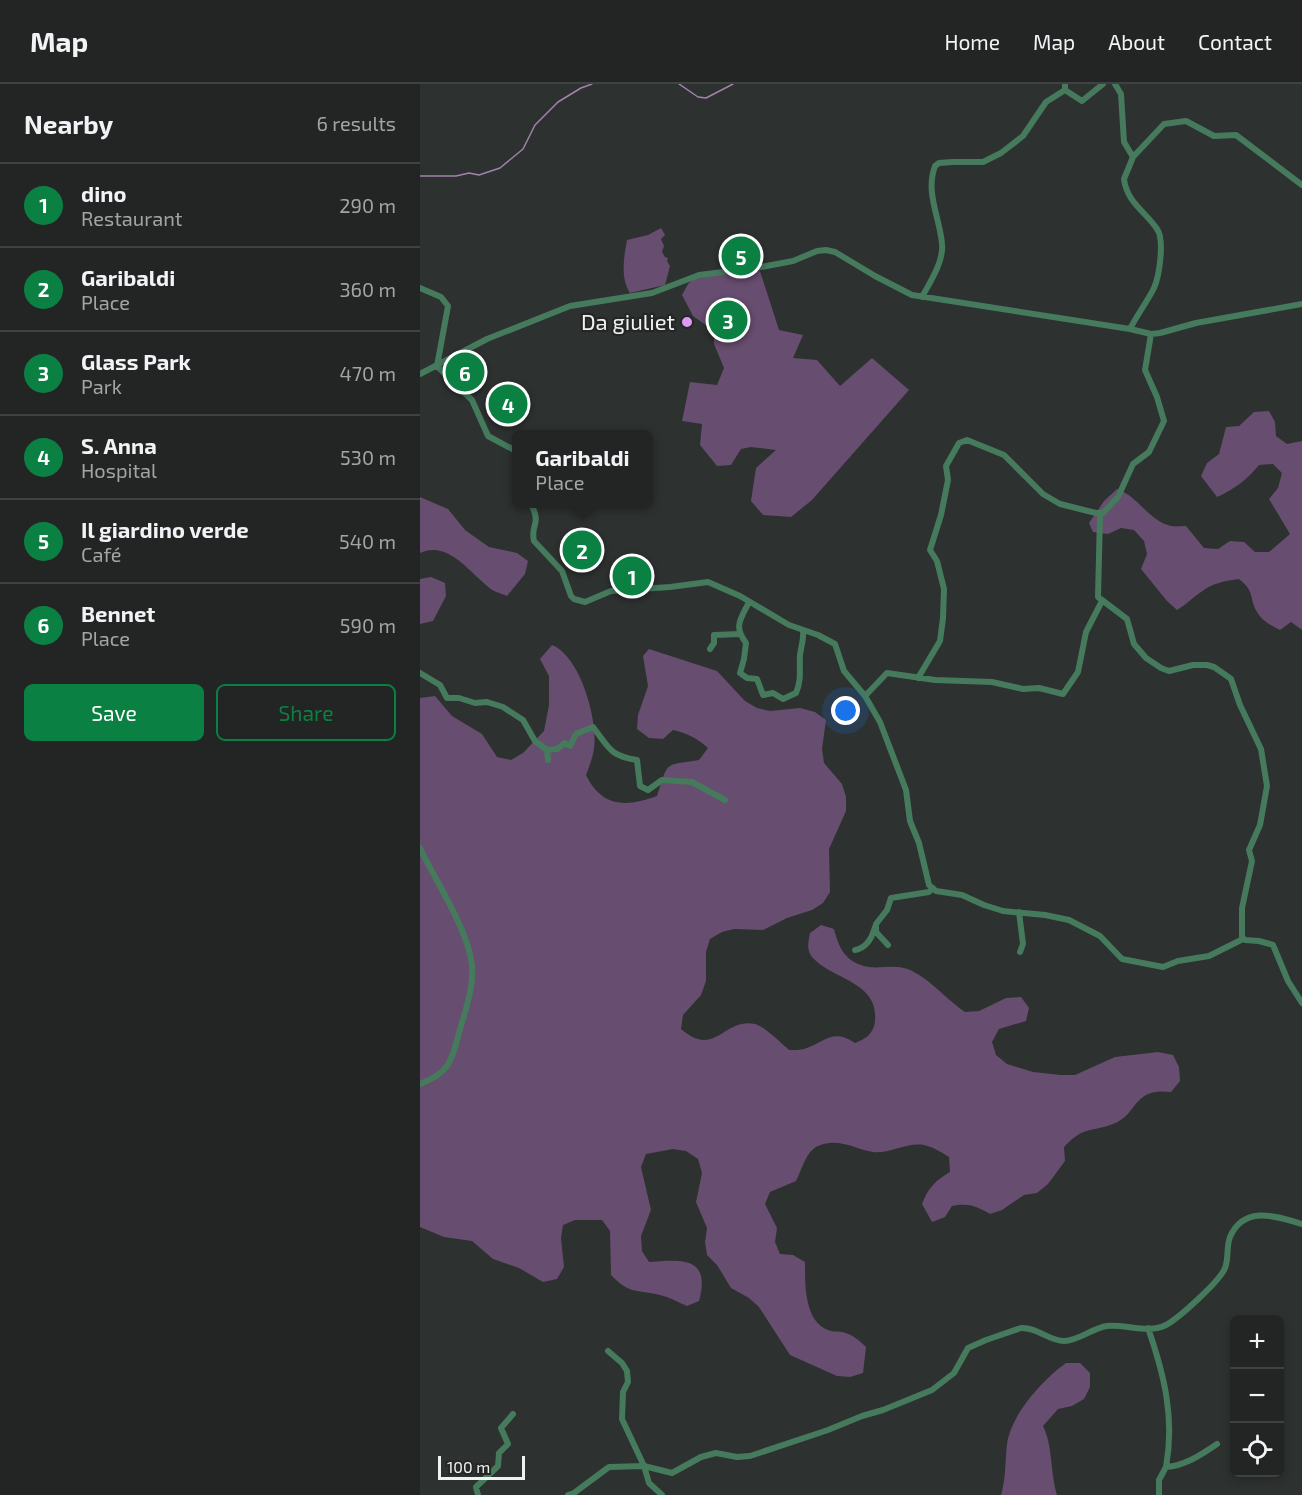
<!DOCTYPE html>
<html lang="en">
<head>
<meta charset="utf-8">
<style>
  :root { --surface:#222523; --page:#2e3130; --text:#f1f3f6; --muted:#a2a5a6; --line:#3f4241; --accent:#0b8043 }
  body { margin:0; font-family:"Exo 2",sans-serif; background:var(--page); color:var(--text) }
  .controls { position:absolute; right:18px; bottom:18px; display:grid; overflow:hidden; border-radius:9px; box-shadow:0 3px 9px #0003 }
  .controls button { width:54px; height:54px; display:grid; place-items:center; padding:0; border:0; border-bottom:2px solid var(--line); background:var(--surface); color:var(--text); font:30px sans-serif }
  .scale { position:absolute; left:18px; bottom:15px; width:87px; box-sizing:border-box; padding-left:6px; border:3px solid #f0f2f1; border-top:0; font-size:16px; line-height:21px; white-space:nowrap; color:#f0f2f1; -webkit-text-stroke:4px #242725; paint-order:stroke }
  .you { position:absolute; left:426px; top:627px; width:21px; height:21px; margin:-15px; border:4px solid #fff; border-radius:50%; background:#1a73e8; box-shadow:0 0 0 9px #1a73e833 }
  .badge { display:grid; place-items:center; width:39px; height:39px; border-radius:50%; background:var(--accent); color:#fff; font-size:20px; font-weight:700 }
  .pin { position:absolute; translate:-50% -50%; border:3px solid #fff; box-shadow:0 2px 6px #0006 }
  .popup { position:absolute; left:92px; top:346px; width:141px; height:78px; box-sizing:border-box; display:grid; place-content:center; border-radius:9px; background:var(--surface); filter:drop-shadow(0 2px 4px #0005); font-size:20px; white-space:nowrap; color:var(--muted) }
  .popup b { font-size:22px; color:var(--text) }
  .popup::after { content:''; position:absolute; left:50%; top:100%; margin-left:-12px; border:12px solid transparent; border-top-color:var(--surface) }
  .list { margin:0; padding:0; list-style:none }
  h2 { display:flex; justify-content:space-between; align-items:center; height:78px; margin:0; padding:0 24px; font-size:26px }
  h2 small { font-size:20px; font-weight:400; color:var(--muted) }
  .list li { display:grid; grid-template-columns:39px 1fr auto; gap:18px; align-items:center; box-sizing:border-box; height:84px; padding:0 24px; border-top:2px solid var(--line) }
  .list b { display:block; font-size:22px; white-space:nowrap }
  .list p { margin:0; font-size:20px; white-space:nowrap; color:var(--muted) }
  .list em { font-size:20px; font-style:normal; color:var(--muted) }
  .actions { display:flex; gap:12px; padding:18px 24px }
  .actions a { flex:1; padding:14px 0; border:2px solid var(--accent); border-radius:9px; text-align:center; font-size:21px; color:var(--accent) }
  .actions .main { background:var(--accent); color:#fff }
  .icon { flex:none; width:33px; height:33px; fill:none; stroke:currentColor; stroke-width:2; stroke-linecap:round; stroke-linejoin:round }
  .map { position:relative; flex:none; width:882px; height:1411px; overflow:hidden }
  header { display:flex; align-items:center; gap:36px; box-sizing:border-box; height:84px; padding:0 30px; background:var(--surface); border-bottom:2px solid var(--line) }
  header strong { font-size:28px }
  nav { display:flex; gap:33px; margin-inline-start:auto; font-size:21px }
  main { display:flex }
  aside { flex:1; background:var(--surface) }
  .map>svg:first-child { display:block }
  .green { fill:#674d6f }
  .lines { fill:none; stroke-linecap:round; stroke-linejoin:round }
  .stream { stroke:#a283ac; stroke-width:1.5 }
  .minor { stroke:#457a5d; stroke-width:6 }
  .poi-dot { fill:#dd99f3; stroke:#242725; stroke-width:2 }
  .labels { text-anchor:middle; stroke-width:4.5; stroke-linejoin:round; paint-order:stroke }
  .poi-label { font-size:22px; fill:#f0f2f1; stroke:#242725; text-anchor:end }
</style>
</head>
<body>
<header>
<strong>Map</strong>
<nav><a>Home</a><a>Map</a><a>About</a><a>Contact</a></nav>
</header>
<main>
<aside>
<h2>Nearby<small>6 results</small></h2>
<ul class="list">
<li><span class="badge">1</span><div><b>dino</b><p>Restaurant</p></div><em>290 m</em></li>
<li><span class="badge">2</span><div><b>Garibaldi</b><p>Place</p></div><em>360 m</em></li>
<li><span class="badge">3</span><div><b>Glass Park</b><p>Park</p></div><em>470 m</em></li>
<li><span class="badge">4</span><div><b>S. Anna</b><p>Hospital</p></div><em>530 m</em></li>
<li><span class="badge">5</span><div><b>Il giardino verde</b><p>Café</p></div><em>540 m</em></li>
<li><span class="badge">6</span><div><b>Bennet</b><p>Place</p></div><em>590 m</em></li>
</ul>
<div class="actions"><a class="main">Save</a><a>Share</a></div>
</aside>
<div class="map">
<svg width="882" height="1411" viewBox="0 0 882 1411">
  <rect width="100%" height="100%" fill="#2d312f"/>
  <!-- green -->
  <path class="green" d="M 241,144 L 245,151 L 241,155 L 244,162 L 242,168 L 245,173 L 248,174 L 247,177 L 250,182 L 245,201 L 210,209 C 200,193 204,173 207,156 L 228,151 Z
    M 340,187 L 359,246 L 383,251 L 373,274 L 397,276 L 420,302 L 452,274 L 489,306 L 392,416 L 371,433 L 343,431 L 331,417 L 336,384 L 356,366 L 331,363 L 321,365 L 311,381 L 297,382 L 280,361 L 282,340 L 262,337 L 270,298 L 297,301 L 304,284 L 294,260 L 294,247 L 273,232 L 262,211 L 268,200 L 276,193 Z
    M 849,327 L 855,338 L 856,352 L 867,360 L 882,357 L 882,546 L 871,538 L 860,546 C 852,542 842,537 837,528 C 828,512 836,509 819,495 C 805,497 792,499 781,508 C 772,514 767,520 757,526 L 747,517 L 721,485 L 727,470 L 724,457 L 714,446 L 701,444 L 688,450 L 673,448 L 669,439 L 684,417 L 697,405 C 718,412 729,437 751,442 C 756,443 762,442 766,442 L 784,464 L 798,465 L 810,457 L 824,458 L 835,468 L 849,468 L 870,450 L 849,415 L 858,404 L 862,389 L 853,380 L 839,381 C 828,395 813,406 797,413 L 781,392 L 787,379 L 799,370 L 806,343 L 819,342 L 834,328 Z
    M 0,413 L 28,425 L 45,446 L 69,463 L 97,469 L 108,477 L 105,490 L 87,512 C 83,510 78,509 74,507 C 52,493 30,455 0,469 Z
    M 11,493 L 25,499 L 26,512 L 13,537 L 0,540 L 0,495 Z
    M 132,561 C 160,572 178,635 174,664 C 173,673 169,683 166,691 C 182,724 207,723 237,712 C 249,676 243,682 279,676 L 288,664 C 277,654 267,649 253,646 L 243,655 L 229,654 L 217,645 L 218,631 L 228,602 L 223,572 L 229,565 L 297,587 L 325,617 L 337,624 L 350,627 L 380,624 L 395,628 L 406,636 L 402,665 L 404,679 L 422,700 L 426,713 L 426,727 L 409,765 L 410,808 L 403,819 L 392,826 L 367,834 L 343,846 L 314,845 L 302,848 L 290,855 L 286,868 L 286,897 L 281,911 L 263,931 L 261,945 C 295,975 304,933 335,940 C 344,942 362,960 369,966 C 374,966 380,966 384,965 C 406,958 412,944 435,959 C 445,955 454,950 455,937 C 459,898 414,896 394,875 C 386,867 388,859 390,849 L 401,841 L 414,845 C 419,865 426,879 449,883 C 463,885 478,879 494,888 C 513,898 527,916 545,928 L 559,927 L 586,914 L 601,913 L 609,924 L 606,937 L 579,945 L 572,958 L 576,971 L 587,980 L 613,988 L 641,991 L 655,991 L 695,973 L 738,968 L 753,971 L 759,983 L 760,997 L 751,1008 C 712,1003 719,1030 693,1040 C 669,1049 665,1041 644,1063 L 645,1077 L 628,1100 L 617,1109 L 604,1111 L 582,1126 L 570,1130 C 556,1122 548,1119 532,1122 L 525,1133 L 512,1138 L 502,1120 C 508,1104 515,1097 530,1088 L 529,1073 C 521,1068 513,1063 504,1061 C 486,1058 471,1070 453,1068 C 435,1065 418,1053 398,1062 C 386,1067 382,1086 376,1097 L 350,1108 L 345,1120 L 357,1144 L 355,1158 L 360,1170 L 373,1171 L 385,1178 C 385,1199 384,1237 408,1246 C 412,1248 418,1247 422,1248 C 432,1250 439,1256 446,1263 L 443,1289 L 430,1293 L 417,1292 L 370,1271 L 339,1223 L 329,1214 L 311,1204 L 297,1181 L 287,1171 L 285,1158 L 287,1144 L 276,1118 L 282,1089 L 278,1075 L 266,1067 L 253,1065 L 226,1070 L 221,1083 L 231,1126 L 221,1152 L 222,1167 L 229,1178 C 263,1175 291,1173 279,1217 L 267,1222 C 258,1218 249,1213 240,1211 C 216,1205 210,1211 191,1191 L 190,1147 L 182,1136 L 155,1136 L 143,1141 L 141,1154 L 144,1183 L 137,1195 L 123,1198 L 99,1184 L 73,1175 L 52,1157 L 24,1153 L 0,1143 L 0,614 L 15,612 L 32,632 L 62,650 L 77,673 L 91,676 L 103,669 L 124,647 L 129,621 L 129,592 L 120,575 Z
    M 646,1279 L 660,1279 L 670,1289 L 670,1303 L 664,1315 L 652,1322 L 638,1325 L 623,1342 C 633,1362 630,1388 637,1411 L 581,1411 C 586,1394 585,1378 587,1360 C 591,1331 622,1296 646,1279 Z"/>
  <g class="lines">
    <!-- stream -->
    <path class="stream" d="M 259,0 L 278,13 L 286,14 L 313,0
      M 0,92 L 36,92 L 49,89 L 59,91 L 80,84 L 103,65 L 115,41 L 138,18 L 161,4 L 172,0"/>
    <!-- minor -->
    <path class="minor" d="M 645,0 L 645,6 L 662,17 L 683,0
      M 695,0 L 701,10 L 704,58 L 713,73
      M 0,204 L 21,213 L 28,222 L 17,282 L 52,316 L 68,352 L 96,367
      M 502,213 C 510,198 524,177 522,160 C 520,134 505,109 515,82 L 519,79 L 532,78 L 563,78 L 581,69 L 603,52 L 626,18 L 645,6
      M 710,245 C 717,231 727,218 734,204 C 739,193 745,156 737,145 C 726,128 707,119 704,95 L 713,73 L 744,40 L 766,37 L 794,52 L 816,51 L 882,101
      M 731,250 L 725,286 L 737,313 L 744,337 L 729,368 L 713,380 L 698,413 L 680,432 L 678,513 L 707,535 L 714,560 L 726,574 L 741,584 L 749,587 L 773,581 L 787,581 L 794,583 L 807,592 L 811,595 L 820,621 L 841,665 L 847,702 L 840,741 L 829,766 L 832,777 L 822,824 L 822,853 L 825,856 L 839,857 L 853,861 L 868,897 L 882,919
      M 0,290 L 67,255 L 150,222 L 232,209 L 279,191 L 336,184 L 373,177 L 397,167 L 406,166 L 415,168 L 455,192 L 492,211 L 710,245 L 731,250 L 740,249 L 776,239 L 882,220
      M 111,420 C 122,441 110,440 114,457 L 142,487 L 151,512 L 154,515 L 165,518 L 191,507 L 250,503 L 288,498 L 320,512 L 369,541 L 398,551 L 415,560 L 424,587 L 445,612 L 460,638 L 486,706 L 490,737 L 499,759 L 509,801 L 516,807 L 542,811 L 564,821 L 583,827 L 625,831 L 649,836 L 680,852 L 702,875 L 743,883 L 758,877 L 789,872 L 823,855
      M 329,518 C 321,535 313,542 326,559 L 324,575 L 320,589 L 327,594 L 337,595 L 343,611 L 353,609 L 363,615 L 376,609 C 382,595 379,585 380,571 C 381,562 384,556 383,547
      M 290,565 L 294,559 L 294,551 L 320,550
      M 0,589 L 20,601 L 27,614 L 39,614 L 55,619 L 67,618 L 83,623 L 103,636 L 115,657 L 127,666
      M 498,594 L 520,557 L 523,534 L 524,505 L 517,477 L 510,466 L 521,431 L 528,396 L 526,382 L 539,359 L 547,356 L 584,371 L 623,410 L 640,420 L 676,429 L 683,429
      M 445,612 L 467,589 L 515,596 L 572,598 L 603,605 L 619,604 L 643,610 L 658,588 L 666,548 L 682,517
      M 128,676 L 127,666 L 137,665 L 145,659 L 150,662 L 156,650 L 173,643 C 189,664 190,672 217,676 L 220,702 L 228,706 L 242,696 L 272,698 L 305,716
      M 0,764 C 16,798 48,845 52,881 C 54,904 45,927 39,949 C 31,978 30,988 0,1000
      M 599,828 L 603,860 L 600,868
      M 468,861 L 456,848 L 456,840 L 467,826 L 471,814 L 509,808 L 513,804
      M 435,866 C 447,864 452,854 455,843
      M 728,1244 C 744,1290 755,1334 746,1383
      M 188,1267 L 202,1279 L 207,1287 L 208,1298 L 203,1308 L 202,1335 L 224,1382 L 229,1399 L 242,1411
      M 58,1411 L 56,1403 L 78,1382 L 79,1369 L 88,1360 L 81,1344 L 93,1330
      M 148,1411 L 154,1409 L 189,1383 L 224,1382 L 252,1389 L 281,1373 L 296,1369 L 317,1373 L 330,1372 L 408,1346 L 442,1332 L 463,1326 L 512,1306 L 534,1289 L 548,1264 L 566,1256 L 601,1244 C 617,1243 629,1257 644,1257 C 659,1257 672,1244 687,1242 C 705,1240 729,1250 746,1241 C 759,1234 800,1197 805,1184 C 809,1174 806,1163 810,1153 C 824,1121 856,1132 882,1140
      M 739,1411 L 739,1396 L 746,1383 C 764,1382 781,1371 797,1360"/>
  </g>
  <!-- markers -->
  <circle class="poi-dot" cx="267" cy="238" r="6"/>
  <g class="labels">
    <!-- poi labels -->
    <g class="poi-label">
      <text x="255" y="246">Da giuliet</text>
    </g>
  </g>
</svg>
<div class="controls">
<button>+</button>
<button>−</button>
<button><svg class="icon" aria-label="locate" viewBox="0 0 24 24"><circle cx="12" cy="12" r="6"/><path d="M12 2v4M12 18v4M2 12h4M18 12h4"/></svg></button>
</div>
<div class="scale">100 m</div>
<div class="you"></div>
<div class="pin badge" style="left:212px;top:492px">1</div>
<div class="pin badge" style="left:162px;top:466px">2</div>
<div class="popup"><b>Garibaldi</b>Place</div>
<div class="pin badge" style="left:308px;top:236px">3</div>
<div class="pin badge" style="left:88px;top:320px">4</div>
<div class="pin badge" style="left:321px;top:172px">5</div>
<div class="pin badge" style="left:45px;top:288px">6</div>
</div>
</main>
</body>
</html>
